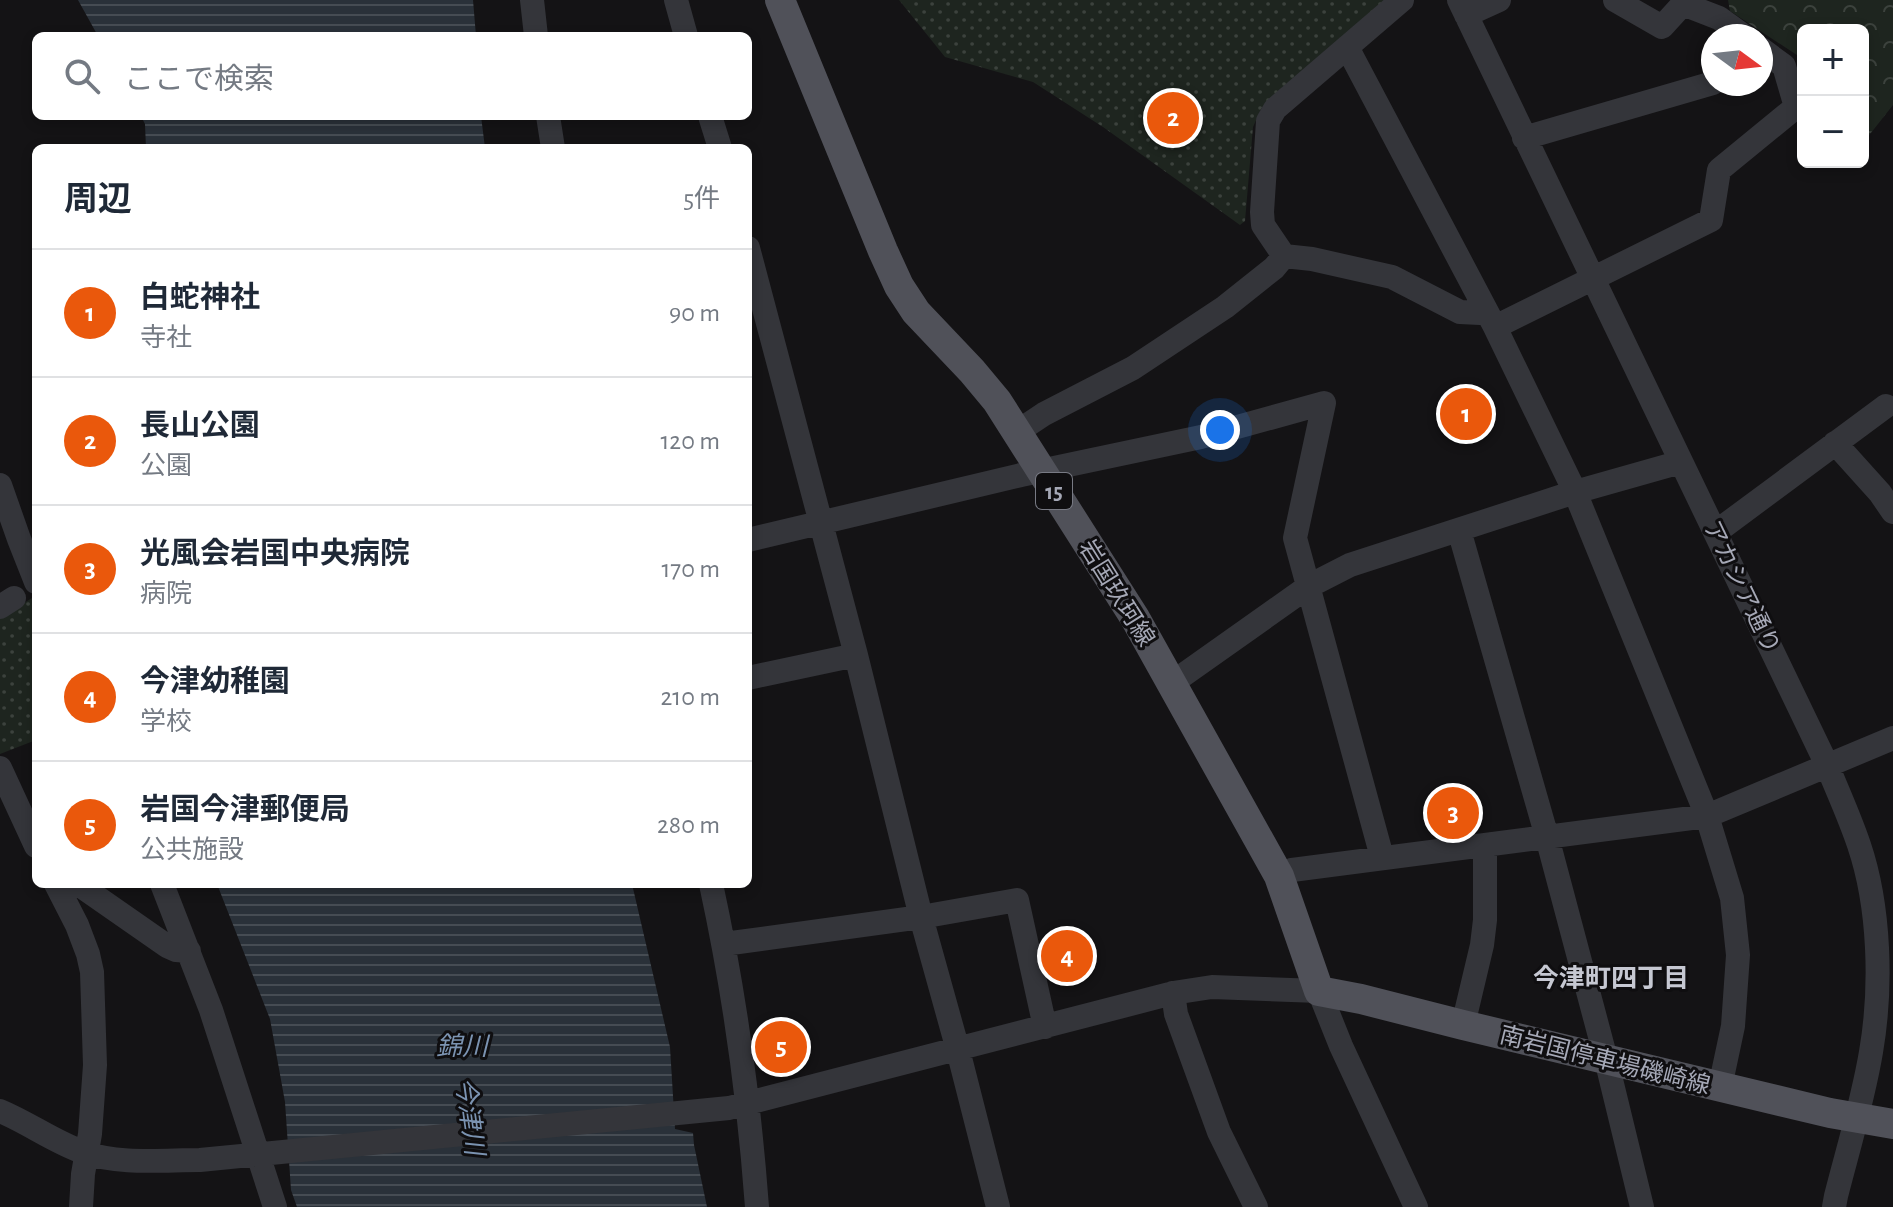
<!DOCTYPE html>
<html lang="ja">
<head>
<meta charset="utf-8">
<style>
  :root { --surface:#fff; --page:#f6f6f7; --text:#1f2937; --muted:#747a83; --line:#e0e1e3; --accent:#ea580c }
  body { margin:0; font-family:"Alegreya Sans","Noto Sans JP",sans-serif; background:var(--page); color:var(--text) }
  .controls { position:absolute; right:24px; top:24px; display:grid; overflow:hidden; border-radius:12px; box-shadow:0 4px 12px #0003 }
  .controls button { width:72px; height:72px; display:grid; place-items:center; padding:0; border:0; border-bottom:2px solid var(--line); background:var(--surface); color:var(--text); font:40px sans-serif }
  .compass { position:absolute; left:1701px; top:24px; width:72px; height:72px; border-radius:50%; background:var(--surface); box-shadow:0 4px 12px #0003; rotate:105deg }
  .you { position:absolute; left:1220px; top:430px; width:28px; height:28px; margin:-20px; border:6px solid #fff; border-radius:50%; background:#1a73e8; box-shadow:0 0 0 12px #1a73e833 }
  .badge { display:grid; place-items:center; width:52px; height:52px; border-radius:50%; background:var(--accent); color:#fff; font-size:26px; font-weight:700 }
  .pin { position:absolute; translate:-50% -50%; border:4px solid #fff; box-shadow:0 2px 8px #0006 }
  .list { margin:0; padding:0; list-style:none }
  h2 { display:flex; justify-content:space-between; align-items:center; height:104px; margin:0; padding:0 32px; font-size:34px }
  h2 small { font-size:26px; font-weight:400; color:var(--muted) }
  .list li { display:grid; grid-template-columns:52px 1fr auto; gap:24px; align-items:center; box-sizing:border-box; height:128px; padding:0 32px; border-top:2px solid var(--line) }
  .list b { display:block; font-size:30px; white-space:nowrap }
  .list p { margin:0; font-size:26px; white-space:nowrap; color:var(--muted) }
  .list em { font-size:26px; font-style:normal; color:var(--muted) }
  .icon { flex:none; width:44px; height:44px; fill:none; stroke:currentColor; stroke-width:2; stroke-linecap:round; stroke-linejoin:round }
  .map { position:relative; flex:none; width:1893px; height:1207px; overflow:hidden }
  .search { position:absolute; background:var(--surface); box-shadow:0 4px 12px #0003; left:32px; top:32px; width:720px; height:88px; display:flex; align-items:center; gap:20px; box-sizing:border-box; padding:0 28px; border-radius:12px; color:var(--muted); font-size:30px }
  .panel { position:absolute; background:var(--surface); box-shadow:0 4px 12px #0003; left:32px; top:144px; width:720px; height:744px; border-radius:12px }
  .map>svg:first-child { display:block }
  .forest { fill:url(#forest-crowns) }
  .park { fill:url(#park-dots) }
  .water { fill:url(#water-rules) }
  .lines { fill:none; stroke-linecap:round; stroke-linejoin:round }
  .minor { stroke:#34353a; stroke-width:24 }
  .major { stroke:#505159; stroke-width:30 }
  .labels { text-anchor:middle; stroke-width:6; stroke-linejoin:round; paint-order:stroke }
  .shield { fill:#0f0e10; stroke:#787a84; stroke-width:2 }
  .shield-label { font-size:22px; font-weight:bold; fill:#a5a8b6 }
  .street-label { font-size:24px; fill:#a5a8b6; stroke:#0f0e10 }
  .neighbourhood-label { font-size:26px; font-weight:bold; fill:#c6c8d2; stroke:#0f0e10 }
  .water-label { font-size:26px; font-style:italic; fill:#7b93b1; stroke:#0f0e10 }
</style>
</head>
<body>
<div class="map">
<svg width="1893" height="1207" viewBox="0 0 1893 1207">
  <defs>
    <pattern id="forest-crowns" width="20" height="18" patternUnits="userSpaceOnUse" patternTransform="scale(2)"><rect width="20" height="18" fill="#1e251f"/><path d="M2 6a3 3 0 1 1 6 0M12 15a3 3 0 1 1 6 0" fill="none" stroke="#3c423d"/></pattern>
    <pattern id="park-dots" width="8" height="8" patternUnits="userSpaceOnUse" patternTransform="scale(2)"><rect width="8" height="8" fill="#1e251f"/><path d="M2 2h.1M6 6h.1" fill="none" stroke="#3c423d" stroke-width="1.8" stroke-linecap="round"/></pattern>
    <pattern id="water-rules" width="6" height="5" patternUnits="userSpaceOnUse" patternTransform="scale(2)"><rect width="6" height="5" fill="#2a3139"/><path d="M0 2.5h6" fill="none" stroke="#464c53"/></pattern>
  </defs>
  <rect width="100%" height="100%" fill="#141315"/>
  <!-- forest -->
  <path class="forest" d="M 1728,0 L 1893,0 L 1893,105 L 1863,143 L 1863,30 L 1803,30 L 1803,59 L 1730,11 Z"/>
  <!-- park -->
  <path class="park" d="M 899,0 L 1387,0 L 1261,109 L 1253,127 L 1245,221 L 1240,225 L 1103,127 L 1033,82 L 945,57 Z
    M 32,598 L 36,608 L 36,740 L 0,754 L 0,618 Z"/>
  <!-- water -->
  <path class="water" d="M 78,0 L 473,0 L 476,36 L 98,36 Z
    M 141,116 L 481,116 L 485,148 L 146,148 L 145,124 Z
    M 217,884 L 632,884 L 670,1047 L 675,1129 L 693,1133 L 694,1145 L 707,1207 L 297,1207 L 291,1190 L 285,1102 L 270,1019 Z"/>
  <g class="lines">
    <!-- minor -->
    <path class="minor" d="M 532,0 L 536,36
      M 676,0 L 686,36
      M 1402,0 L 1275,109 L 1268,121 L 1262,212 L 1263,225 L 1284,256 L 1312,259 L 1392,277 L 1460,312 L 1480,313 L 1485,310
      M 1459,0 L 1827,765 C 1838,792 1850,818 1859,845 C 1880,907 1882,988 1871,1052 C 1863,1100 1848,1149 1836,1196 L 1834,1207
      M 1615,0 L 1662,27 L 1683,4 L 1719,18 L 1744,36
      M 1466,15 L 1499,0
      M 1347,47 L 1495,327 L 1575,492 L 1707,816 L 1732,898 L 1738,955 L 1733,1026 L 1720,1087
      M 548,116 L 553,148
      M 710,116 L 720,148
      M 1524,138 L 1713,83
      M 748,248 L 856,655 L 921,917 L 958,1050 L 998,1207
      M 1495,327 L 1711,220 L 1719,170 L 1796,107 L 1784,66 L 1761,49
      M 1017,432 L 1044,414 L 1133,368 L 1225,307 L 1274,268 L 1284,256
      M 1835,443 L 1880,493 L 1893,512
      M 0,485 L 19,539 L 36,582
      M 1459,530 L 1547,837 L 1606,1059 L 1642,1207
      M 1716,532 L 1886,406
      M 748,540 L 1021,475 L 1201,437 L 1324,403 L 1295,538 L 1382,857
      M 0,607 L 14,598
      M 748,678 L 856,655
      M 1172,683 L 1309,586 L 1350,565 L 1575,492 L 1681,462
      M 0,768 L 36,846
      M 1279,876 L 1292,870 L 1707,816 L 1893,738
      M 56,884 L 77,925 L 88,954 L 92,972 L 95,1065 L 90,1134 L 83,1174 L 81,1207
      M 78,884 L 167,946 L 176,950 L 189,951
      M 162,884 L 211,1010 L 275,1207
      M 711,884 C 734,990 749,1098 757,1207
      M 724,944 L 921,917 L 1017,900 L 1045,1027
      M 1173,993 L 1176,1014 L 1219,1132 L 1256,1207
      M 1463,1025 L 1482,945 L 1485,920 L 1485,845
      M 0,1111 C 29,1123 54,1142 83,1152 C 119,1165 162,1160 200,1160 L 729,1108 L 1173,993 L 1212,987 L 1319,991 L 1341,1046 L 1416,1207"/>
    <!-- major -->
    <path class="major" d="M 780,0 L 883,251 L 899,286 L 916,312 L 972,371 L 997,401 L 1135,618 L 1279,876 L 1319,991 L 1361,999 L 1463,1025 L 1830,1113 L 1893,1124"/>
  </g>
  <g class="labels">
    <!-- shield labels -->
    <rect class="shield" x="1036" y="473" width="36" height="36" rx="6"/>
    <g class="shield-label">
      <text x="1054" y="499">15</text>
    </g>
    <!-- street labels -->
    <g class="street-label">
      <text transform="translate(1742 587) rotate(64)" y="8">アカシア通り</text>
      <text transform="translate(1117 593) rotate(58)" y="8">岩国玖珂線</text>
      <text transform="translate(1605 1060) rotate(14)" y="8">南岩国停車場磯崎線</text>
    </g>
    <!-- neighbourhood labels -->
    <g class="neighbourhood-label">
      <text x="1611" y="987">今津町四丁目</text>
    </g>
    <!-- water labels -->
    <g class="water-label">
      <text x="462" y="1055">錦川</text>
      <text transform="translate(470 1116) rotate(82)" y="9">今津川</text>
    </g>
  </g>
</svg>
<div class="controls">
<button>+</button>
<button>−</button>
</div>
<svg class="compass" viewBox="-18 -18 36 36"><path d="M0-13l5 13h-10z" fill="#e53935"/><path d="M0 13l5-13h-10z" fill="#747a83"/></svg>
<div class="you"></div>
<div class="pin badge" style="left:1466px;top:414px">1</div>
<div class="pin badge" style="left:1173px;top:118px">2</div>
<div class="pin badge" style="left:1453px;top:813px">3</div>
<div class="pin badge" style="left:1067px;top:956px">4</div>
<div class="pin badge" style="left:781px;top:1047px">5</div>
<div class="search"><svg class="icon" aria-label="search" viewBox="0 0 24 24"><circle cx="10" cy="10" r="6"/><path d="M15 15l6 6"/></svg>ここで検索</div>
<section class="panel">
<h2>周辺<small>5件</small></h2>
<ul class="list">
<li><span class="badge">1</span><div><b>白蛇神社</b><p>寺社</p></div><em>90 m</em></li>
<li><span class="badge">2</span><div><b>長山公園</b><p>公園</p></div><em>120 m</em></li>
<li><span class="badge">3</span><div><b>光風会岩国中央病院</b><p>病院</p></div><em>170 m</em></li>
<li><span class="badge">4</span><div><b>今津幼稚園</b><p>学校</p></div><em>210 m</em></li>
<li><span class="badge">5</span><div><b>岩国今津郵便局</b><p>公共施設</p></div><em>280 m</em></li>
</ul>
</section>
</div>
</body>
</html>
